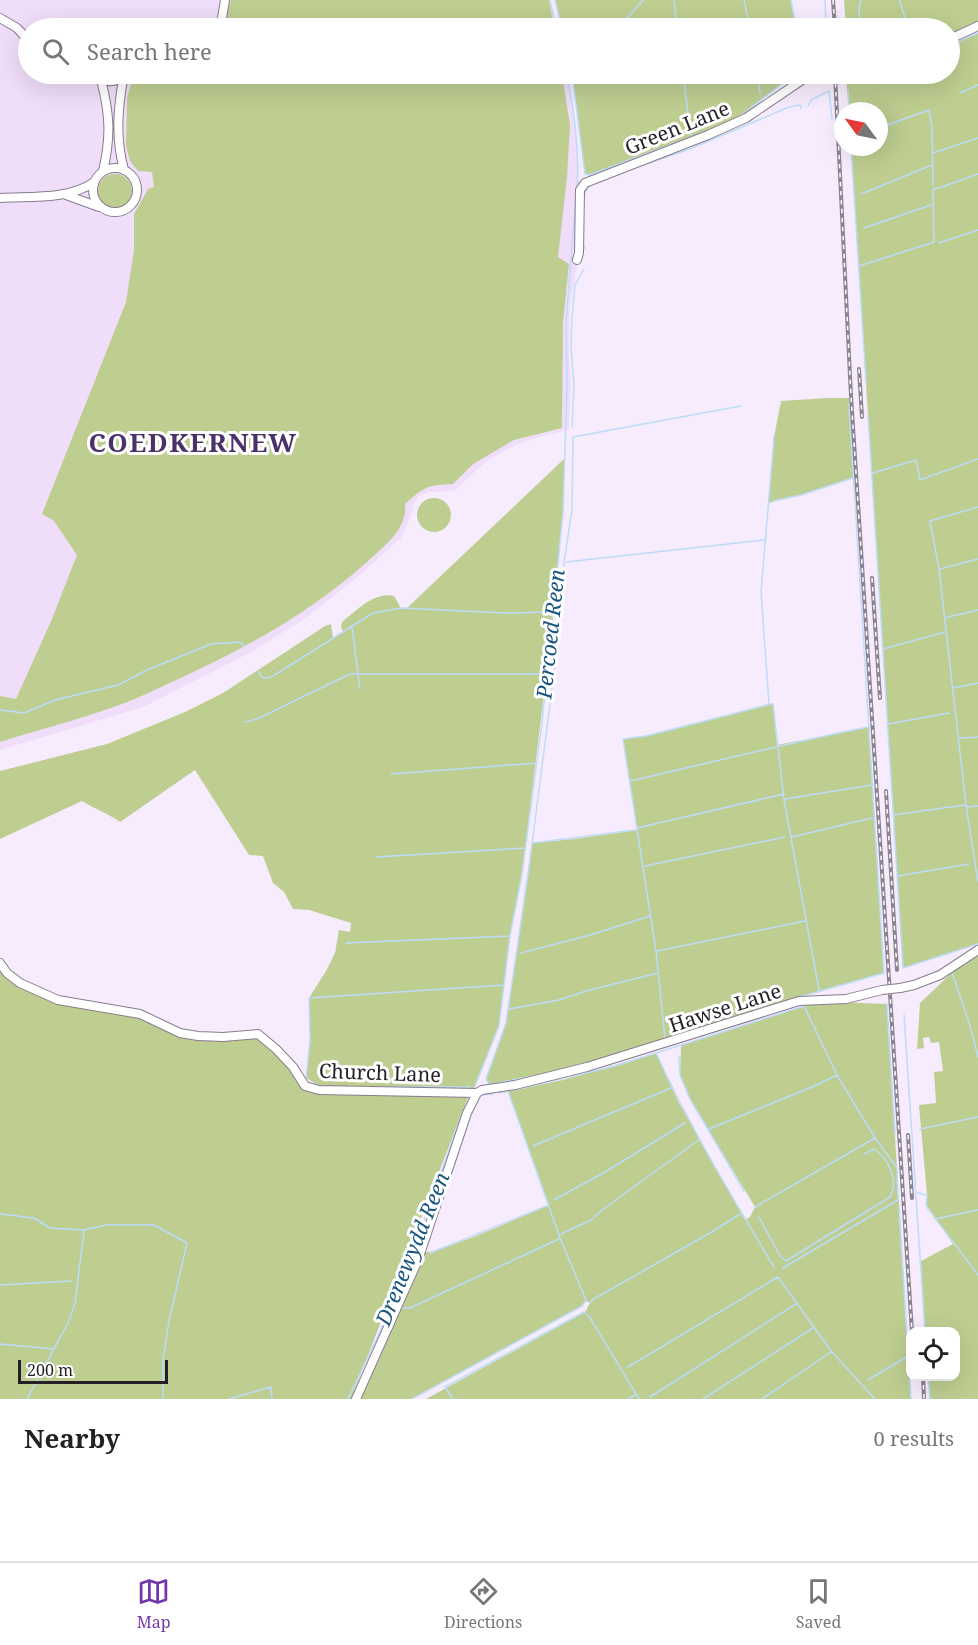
<!DOCTYPE html>
<html lang="en">
<head>
<meta charset="utf-8">
<style>
  :root { --surface:#fff; --page:#f2f2f2; --text:#222; --muted:#767676; --line:#e0e0e0; --accent:#7236ac }
  body { margin:0; font-family:"Noto Serif",serif; background:var(--page); color:var(--text) }
  .controls { position:absolute; right:18px; bottom:18px; display:grid; overflow:hidden; border-radius:12px; box-shadow:0 6px 24px #0002 }
  .controls button { width:54px; height:54px; display:grid; place-items:center; padding:0; border:0; border-bottom:2px solid var(--line); background:var(--surface); color:var(--text); font:30px sans-serif }
  .compass { position:absolute; left:834px; top:102px; width:54px; height:54px; border-radius:50%; background:var(--surface); box-shadow:0 6px 24px #0002; rotate:303deg }
  .scale { position:absolute; left:18px; bottom:15px; width:150px; box-sizing:border-box; padding-left:6px; border:3px solid #241f26; border-top:0; font-size:16px; line-height:21px; white-space:nowrap; color:#241f26; -webkit-text-stroke:4px #fff; paint-order:stroke }
  .list { margin:0; padding:0; list-style:none }
  h2 { display:flex; justify-content:space-between; align-items:center; height:78px; margin:0; padding:0 24px; font-size:26px }
  h2 small { font-size:20px; font-weight:400; color:var(--muted) }
  .icon { flex:none; width:33px; height:33px; fill:none; stroke:currentColor; stroke-width:2; stroke-linecap:round; stroke-linejoin:round }
  .map { position:relative; flex:none; width:978px; height:1399px; overflow:hidden }
  .search { position:absolute; background:var(--surface); box-shadow:0 6px 24px #0002; left:18px; right:18px; top:18px; height:66px; display:flex; align-items:center; gap:15px; box-sizing:border-box; padding:0 21px; border-radius:33px; color:var(--muted); font-size:22px }
  .sheet { height:162px; background:var(--surface) }
  nav { display:flex; justify-content:space-around; align-items:center; box-sizing:border-box; height:84px; border-top:2px solid var(--line); background:var(--surface); font-size:16px; color:var(--muted) }
  nav a { display:grid; justify-items:center; gap:3px }
  nav .on { color:var(--accent) }
  .map>svg:first-child { display:block }
  .built { fill:#f0ddf9 }
  .green { fill:#bece91 }
  .water { fill:#bcdcfa }
  .lines { fill:none; stroke-linecap:round; stroke-linejoin:round }
  .stream { stroke:#bcdcfa; stroke-width:1.5 }
  .minor-casing { stroke:#887b8e; stroke-width:10 }
  .minor { stroke:#fff; stroke-width:8 }
  .rail-casing { stroke:#8b838f; stroke-width:4 }
  .rail { stroke:#fff; stroke-width:1.5; stroke-dasharray:4.5; stroke-linecap:butt }
  .minor-bridge-casing { stroke:#887b8e; stroke-width:10; stroke-linecap:butt }
  .minor-bridge { stroke:#fff; stroke-width:8 }
  .labels { text-anchor:middle; stroke-width:6; stroke-linejoin:round; paint-order:stroke }
  .street-label { font-size:20px; fill:#241f26; stroke:#fff }
  .water-label { font-size:21px; font-style:italic; fill:#185581; stroke:#fff }
  .district-label { font-size:26px; font-weight:bold; letter-spacing:1.5px; fill:#4b306a; stroke:#fff }
</style>
</head>
<body>
<div class="map">
<svg width="978" height="1399" viewBox="0 0 978 1399">
  <rect width="100%" height="100%" fill="#f7ecfd"/>
  <!-- built -->
  <path class="built" d="M 0,0 L 550,0 L 556,28 L 28,28 L 28,74 L 567,74 L 574,118 L 579,170 L 578,179 L 582,185 L 577,265 L 570,306 L 569,356 L 571,385 L 569,430 L 542,436 L 513,446 L 487,461 L 454,491 L 428,492 L 419,496 L 414,503 L 411,516 L 401,538 L 353,581 L 301,621 L 251,652 L 143,707 L 0,750 Z"/>
  <!-- green -->
  <path class="green" d="M 231,0 L 549,0 L 554,28 L 222,28 Z
    M 555,0 L 791,0 L 796,28 L 562,28 Z
    M 844,0 L 978,0 L 978,23 L 950,35 L 950,28 L 846,28 Z
    M 978,33 L 978,944 L 903,968 L 851,147 L 879,147 L 879,111 L 849,111 L 846,78 L 856,81 L 874,74 L 950,74 L 950,45 Z
    M 144,74 L 562,74 L 570,125 L 567,177 L 558,257 L 569,264 L 563,323 L 562,428 L 514,440 L 473,464 L 453,484 C 427,485 424,487 405,504 C 408,529 384,546 367,562 C 313,610 255,643 189,674 C 171,682 154,691 135,699 C 92,716 45,728 0,742 L 0,696 L 16,699 L 52,619 L 77,555 L 54,521 L 42,514 L 126,302 L 134,250 L 134,214 L 148,189 L 154,187 L 152,172 L 138,171 L 130,161 L 126,146 L 127,98 L 131,84 Z
    M 572,74 L 795,74 L 734,120 L 638,158 L 589,175 L 585,174 Z
    M98 191a17 17 0 1 1 34 0a17 17 0 1 1-34 0Z
    M 828,398 L 849,398 L 854,477 L 801,495 L 768,503 L 774,437 L 781,401 Z
    M 565,458 L 563,513 L 551,637 L 522,874 L 510,936 L 499,1026 L 474,1088 L 322,1087 L 306,1078 L 310,1041 L 309,998 L 326,971 L 335,953 L 339,930 L 350,932 L 351,923 L 309,910 L 293,909 L 284,892 L 273,883 L 263,856 L 249,855 L 195,770 L 120,822 C 107,813 95,809 82,801 L 0,839 L 0,771 L 107,744 L 185,712 L 223,693 L 325,626 L 331,624 L 333,638 L 343,632 L 341,627 L 342,622 C 356,611 374,591 394,596 L 401,608 L 407,608 Z
    M417 515a17 17 0 1 1 34 0a17 17 0 1 1-34 0Z
    M 769,704 L 773,704 L 777,745 L 869,727 L 884,973 C 802,996 721,1022 640,1047 C 595,1061 535,1082 489,1084 L 486,1079 L 506,1023 L 532,843 L 574,839 L 637,830 L 623,739 L 646,736 Z
    M 978,954 L 978,1399 L 930,1399 L 928,1377 L 956,1376 L 956,1332 L 925,1331 L 921,1261 L 953,1244 L 926,1204 L 927,1195 L 919,1105 L 936,1103 L 934,1072 L 943,1071 L 939,1042 L 931,1043 L 929,1037 L 923,1038 L 924,1048 L 917,1049 L 920,1003 L 962,963 Z
    M 0,963 L 7,973 L 58,1000 L 140,1014 L 179,1033 L 258,1034 L 305,1086 L 319,1090 L 470,1092 L 351,1399 L 0,1399 Z
    M 813,1001 L 887,1004 L 911,1399 L 426,1399 L 585,1312 L 590,1303 L 586,1301 L 582,1306 L 412,1399 L 360,1399 L 418,1272 L 425,1252 C 438,1254 530,1213 549,1205 L 508,1091 L 563,1080 L 656,1053 L 678,1101 L 745,1220 L 750,1217 L 755,1207 L 690,1099 L 680,1075 L 681,1045 L 804,1006 Z"/>
  <!-- water -->
  <path class="water" d="M 169,22 L 171,26 L 194,24 L 192,28 L 111,28 L 129,27 L 139,23 Z"/>
  <g class="lines">
    <!-- stream -->
    <path class="stream" d="M 550,0 L 556,28
      M 555,0 L 562,28
      M 674,0 L 677,28
      M 744,0 L 750,28
      M 791,0 L 796,28
      M 825,0 L 826,28
      M 899,0 L 909,28
      M 615,28 L 624,22 L 643,0
      M 860,28 L 859,7 L 861,0
      M 950,45 L 978,33
      M 567,74 C 574,111 580,151 577,189
      M 572,74 L 585,174 L 589,175 L 715,128
      M 683,74 L 691,137
      M 758,74 L 760,93
      M 846,78 L 856,81 L 874,74
      M 848,90 L 849,111
      M 960,93 L 978,85
      M 808,106 L 811,100 L 829,91 L 832,119
      M 736,119 L 795,74
      M 879,128 L 929,110 L 932,127 L 933,185
      M 851,147 L 866,382
      M 933,153 L 978,138
      M 625,171 L 690,149 L 789,107 L 800,105 L 801,108
      M 861,194 L 932,165
      M 584,199 L 585,192 L 590,185
      M 864,228 L 931,205
      M 582,240 L 585,249
      M 939,243 L 978,230
      M 859,266 L 934,242 L 933,189 L 939,188 L 978,174
      M 868,415 L 903,968 L 978,944
      M 572,427 L 574,385 L 571,348 L 572,319 L 575,285 L 584,269
      M 774,437 L 761,592 L 769,704 L 773,704 L 784,800 L 819,990
      M 873,473 L 916,460 L 920,480 L 978,459
      M 773,501 L 801,495 L 853,478
      M 978,507 L 930,521 L 939,569 L 966,805 L 978,882
      M 566,562 L 764,540
      M 940,569 L 978,559
      M 944,618 L 978,610
      M 352,627 L 360,689
      M 883,649 L 945,632
      M 259,672 L 262,677 L 267,678 L 273,676 L 373,613 L 401,608 L 505,613 L 552,612
      M 953,688 L 978,683
      M 0,710 L 24,713 L 55,700 L 118,685 L 147,670 L 211,644 L 240,642 L 244,646
      M 245,722 L 257,719 L 350,674 L 546,674
      M 888,724 L 949,713
      M 960,738 L 978,737
      M 391,774 L 537,763
      M 630,781 C 709,763 788,743 868,727
      M 785,799 L 872,785
      M 967,807 L 978,806
      M 893,815 L 965,805
      M 637,828 L 784,794
      M 792,837 L 872,818
      M 533,843 L 635,830
      M 376,857 L 525,848
      M 645,866 L 785,837
      M 897,876 L 969,864
      M 346,943 L 510,936
      M 657,951 L 805,921
      M 521,953 L 590,935 L 650,916
      M 957,968 L 952,973 L 969,1022 L 978,1057
      M 887,1004 L 895,1133
      M 509,1009 L 559,1000 L 586,991 L 658,973
      M 904,1015 L 925,1332
      M 716,1023 L 792,999 L 884,973 L 849,404
      M 665,1039 L 656,951 L 623,739 L 646,736 L 768,705
      M 656,1053 C 690,1127 732,1197 774,1267
      M 679,1057 L 680,1075 L 690,1099 L 744,1191
      M 566,1068 L 591,1062
      M 544,1074 L 492,1084 L 489,1084 L 486,1079 L 506,1023 L 529,868 L 561,618 L 564,562 L 572,510 L 573,437 L 741,406
      M 306,1078 L 310,1041 L 309,998 L 504,985
      M 314,1083 L 321,1087
      M 368,1087 L 470,1087
      M 514,1090 L 615,1066 L 804,1006 L 837,1075 L 875,1138 L 897,1168 L 898,1200 L 783,1268
      M 473,1091 L 499,1026 L 510,936 L 522,874 L 542,723 L 563,513 L 567,386 L 566,323 L 576,196
      M 480,1095 L 493,1094
      M 472,1112 L 475,1105
      M 709,1129 L 817,1085 L 837,1075
      M 920,1129 L 978,1117
      M 533,1146 L 671,1088
      M 918,1193 L 927,1195 L 926,1204 L 928,1209 L 978,1275
      M 554,1200 L 605,1172 L 685,1123
      M 755,1207 L 875,1138
      M 899,1207 L 911,1399
      M 440,1208 L 469,1121
      M 0,1214 L 34,1218 L 50,1228 L 84,1230 L 106,1225 L 154,1225 L 187,1243 L 169,1321 L 163,1360 L 163,1399
      M 759,1217 L 780,1256 L 786,1261 L 890,1197 C 899,1180 889,1159 874,1149 L 864,1154
      M 935,1219 L 978,1210
      M 561,1234 L 591,1220 L 602,1210 L 700,1139
      M 430,1253 L 549,1205
      M 0,1285 L 71,1281
      M 590,1303 L 592,1300 L 710,1233 L 740,1214
      M 401,1308 L 410,1308 L 559,1239
      M 392,1327 L 421,1263
      M 0,1344 L 53,1349
      M 628,1367 L 778,1277 L 831,1351 L 875,1399
      M 928,1376 L 930,1399
      M 868,1380 L 908,1356
      M 650,1397 L 796,1304
      M 27,1399 L 68,1323 L 75,1303 L 84,1231
      M 229,1399 L 271,1387 L 272,1399
      M 348,1399 L 398,1294 L 460,1119 L 472,1095
      M 412,1399 L 582,1306 L 586,1300 L 560,1238 L 508,1091 L 499,1093
      M 453,1399 L 445,1387 L 584,1312 L 589,1316 L 639,1399
      M 628,1399 L 635,1395
      M 703,1399 L 813,1328
      M 762,1399 L 831,1352"/>
    <!-- minor casing -->
    <g class="minor-casing">
      <path id="minor" d="M 0,18 L 17,28 L 28,40
        M 216,28 L 222,18 L 225,0
        M 950,39 L 978,26
        M 90,74 C 103,80 113,87 124,74
        M 101,80 C 110,114 111,137 103,171
        M93 190a22 22 0 1 1 44 0a22 22 0 1 1-44 0Z
        M 124,170 C 115,137 118,106 124,74
        M 66,195 L 99,207
        M 0,198 C 30,196 69,200 94,182
        M 577,260 L 579,253 L 580,190 L 585,183 L 708,135 L 746,118 L 811,74
        M 0,963 L 7,973 L 20,983 L 58,1000 L 140,1014 L 180,1033 L 198,1036 L 223,1037 L 258,1034 L 276,1049 L 293,1067 L 305,1086 L 319,1090 L 477,1093
        M 900,988 L 914,985 L 940,975 L 978,950
        M 477,1093 L 482,1090 L 515,1085 L 587,1067 L 799,1001 L 846,999 L 882,990
        M 356,1399 L 418,1260 L 467,1113 L 477,1093"/>
    </g>
    <!-- minor -->
    <use href="#minor" class="minor"/>
    <!-- rail casing -->
    <g class="rail-casing">
      <path id="rail" d="M 833,0 L 835,28
        M 835,74 L 851,396 L 912,1332
        M 859,369 L 862,417
        M 872,578 L 880,698
        M 886,791 L 897,970
        M 908,1135 L 912,1198
        M 923,1376 L 924,1399"/>
    </g>
    <!-- rail -->
    <use href="#rail" class="rail"/>
    <!-- minor-bridge casing -->
    <g class="minor-bridge-casing">
      <path id="minor-bridge" d="M 882,990 L 900,988"/>
    </g>
    <!-- minor-bridge -->
    <use href="#minor-bridge" class="minor-bridge"/>
  </g>
  <g class="labels">
    <!-- street labels -->
    <g class="street-label">
      <text transform="translate(677 128) rotate(-22)" y="7">Green Lane</text>
      <text transform="translate(725 1008) rotate(-18)" y="7">Hawse Lane</text>
      <text transform="translate(380 1073) rotate(2)" y="7">Church Lane</text>
    </g>
    <!-- water labels -->
    <g class="water-label">
      <text transform="translate(551 634) rotate(-84)" y="7">Percoed Reen</text>
      <text transform="translate(413 1249) rotate(-68)" y="7">Drenewydd Reen</text>
    </g>
    <!-- district labels -->
    <g class="district-label">
      <text x="193" y="452">COEDKERNEW</text>
    </g>
  </g>
</svg>
<div class="controls">
<button><svg class="icon" aria-label="locate" viewBox="0 0 24 24"><circle cx="12" cy="12" r="6"/><path d="M12 2v4M12 18v4M2 12h4M18 12h4"/></svg></button>
</div>
<svg class="compass" viewBox="-18 -18 36 36"><path d="M0-13l5 13h-10z" fill="#e53935"/><path d="M0 13l5-13h-10z" fill="#767676"/></svg>
<div class="scale">200 m</div>
<div class="search"><svg class="icon" aria-label="search" viewBox="0 0 24 24"><circle cx="10" cy="10" r="6"/><path d="M15 15l6 6"/></svg>Search here</div>
</div>
<section class="sheet">
<h2>Nearby<small>0 results</small></h2>
<ul class="list">
</ul>
</section>
<nav>
<a class="on"><svg class="icon" aria-label="map" viewBox="0 0 24 24"><path d="M3 6l6-2 6 2 6-2v14l-6 2-6-2-6 2zM9 4v14M15 6v14"/></svg>Map</a>
<a><svg class="icon" aria-label="directions" viewBox="0 0 24 24"><path d="M12 3l9 9-9 9-9-9zM9 14v-3h6M13 9l2 2-2 2"/></svg>Directions</a>
<a><svg class="icon" aria-label="saved" viewBox="0 0 24 24"><path d="M7 4h10v16l-5-4-5 4z"/></svg>Saved</a>
</nav>
</body>
</html>
